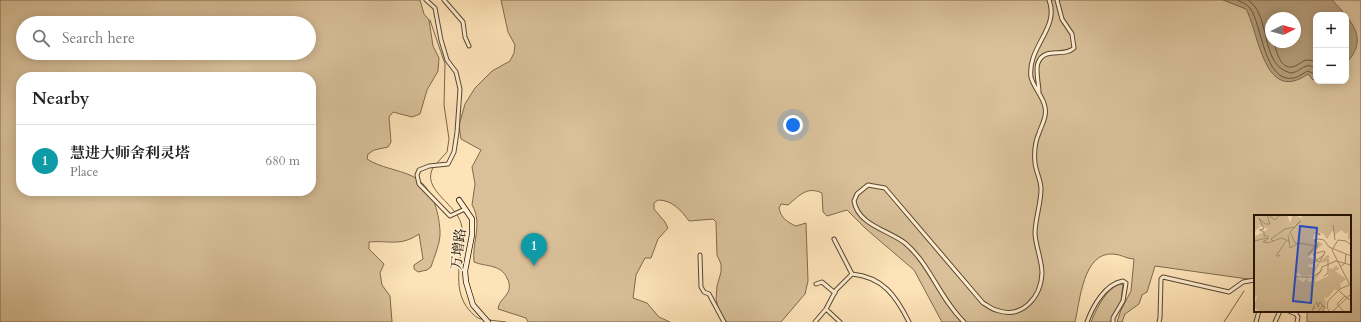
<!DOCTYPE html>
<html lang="en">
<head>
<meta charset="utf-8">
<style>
  :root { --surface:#fff; --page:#f2f2f2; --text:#222; --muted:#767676; --line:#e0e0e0; --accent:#b45309 }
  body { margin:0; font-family:Cardo,"Noto Serif SC",serif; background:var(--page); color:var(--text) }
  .controls { position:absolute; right:12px; top:12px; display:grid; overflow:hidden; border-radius:8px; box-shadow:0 2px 10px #0003 }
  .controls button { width:36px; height:36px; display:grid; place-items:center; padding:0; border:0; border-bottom:1px solid var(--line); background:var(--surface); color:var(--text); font:20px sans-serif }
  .compass { position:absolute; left:1265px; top:12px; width:36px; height:36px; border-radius:50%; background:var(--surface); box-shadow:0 2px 10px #0003; rotate:85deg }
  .you { position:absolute; left:793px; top:125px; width:14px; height:14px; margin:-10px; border:3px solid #fff; border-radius:50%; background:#1a73e8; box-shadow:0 0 0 6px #1a73e833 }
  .badge { display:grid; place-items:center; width:26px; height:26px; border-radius:50%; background:var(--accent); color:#fff; font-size:13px; font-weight:700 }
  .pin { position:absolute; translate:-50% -33px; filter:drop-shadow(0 1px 2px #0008) }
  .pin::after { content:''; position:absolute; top:21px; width:14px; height:12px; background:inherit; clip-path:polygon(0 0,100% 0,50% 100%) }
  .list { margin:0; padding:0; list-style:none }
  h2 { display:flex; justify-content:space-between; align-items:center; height:52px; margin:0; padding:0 16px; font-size:17px }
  h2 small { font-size:13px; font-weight:400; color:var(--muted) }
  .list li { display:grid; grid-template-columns:26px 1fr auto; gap:12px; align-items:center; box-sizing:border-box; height:72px; padding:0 16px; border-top:1px solid var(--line) }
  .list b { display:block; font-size:15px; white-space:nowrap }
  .list p { margin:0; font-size:13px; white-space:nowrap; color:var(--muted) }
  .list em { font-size:13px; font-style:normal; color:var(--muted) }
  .icon { flex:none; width:22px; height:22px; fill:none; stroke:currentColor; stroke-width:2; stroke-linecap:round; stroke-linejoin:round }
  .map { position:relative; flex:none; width:1361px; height:322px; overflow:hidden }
  .search { position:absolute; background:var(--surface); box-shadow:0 2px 10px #0003; left:16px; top:16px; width:300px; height:44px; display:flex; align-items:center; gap:10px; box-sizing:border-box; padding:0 14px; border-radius:22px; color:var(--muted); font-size:15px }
  .panel { position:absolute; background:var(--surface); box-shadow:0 2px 10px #0003; left:16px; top:72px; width:300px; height:124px; border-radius:16px }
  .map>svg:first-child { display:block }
  .green { fill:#d9c099; stroke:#7e6a4c; fill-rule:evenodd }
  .water { fill:#b49c79; stroke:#7a6549; fill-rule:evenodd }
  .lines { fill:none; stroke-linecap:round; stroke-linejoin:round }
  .shore { stroke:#6c583c; stroke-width:1 }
  .stream { stroke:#7a6549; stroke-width:1 }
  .street-casing { stroke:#5a472e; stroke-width:5 }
  .secondary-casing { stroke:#231300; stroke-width:6 }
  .street { stroke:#feedd1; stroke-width:3 }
  .secondary { stroke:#feedd1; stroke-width:4.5 }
  .labels { text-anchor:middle; stroke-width:3; stroke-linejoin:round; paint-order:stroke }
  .street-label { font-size:14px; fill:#231300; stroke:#feedd1 }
  .inset-road { fill:none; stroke:#a6906e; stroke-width:1 }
  .view { fill:#1d4ed8; fill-opacity:0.15; stroke:#1d4ed8; stroke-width:2 }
  .inset-edge { fill:none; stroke:#231300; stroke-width:2 }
</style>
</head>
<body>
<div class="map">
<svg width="1361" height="322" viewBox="0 0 1361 322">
  <rect width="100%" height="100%" fill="#fee3b8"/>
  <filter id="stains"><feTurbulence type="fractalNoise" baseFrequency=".005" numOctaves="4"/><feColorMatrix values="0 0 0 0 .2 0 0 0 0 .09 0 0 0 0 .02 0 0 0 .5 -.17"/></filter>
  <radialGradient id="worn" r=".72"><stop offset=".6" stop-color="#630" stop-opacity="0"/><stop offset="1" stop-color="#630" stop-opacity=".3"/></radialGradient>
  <!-- green -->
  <path class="green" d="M 0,0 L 420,0 L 424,14 L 429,20 L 433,46 L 439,58 L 438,71 L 427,90 L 420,114 L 412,117 L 393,112 L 389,117 L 391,142 L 388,147 L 374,150 L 368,154 L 367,159 C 381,168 397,169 412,176 C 432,185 439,212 440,231 C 441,242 434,257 431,267 L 427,270 L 418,272 L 414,269 L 414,265 L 423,259 L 419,234 C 400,247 389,240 369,242 L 369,249 L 384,264 L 380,273 L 382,285 L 390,296 L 392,322 L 0,322 ZM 23,23 L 309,23 L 309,53 L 23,53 ZM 21,77 L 311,77 L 311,191 L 21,191 Z
    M 501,0 L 1361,0 L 1361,322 L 1307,322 L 1307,311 L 1350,311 L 1350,216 L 1255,216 L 1255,280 L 1155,266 L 1147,292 L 1142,295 L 1139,304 L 1125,314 L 1122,322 L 1117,322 L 1121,310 L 1131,291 L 1134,259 C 1127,259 1120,254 1113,254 C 1083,252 1080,301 1075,322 L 942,322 L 914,270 L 865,228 L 847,210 L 827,216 L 823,212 L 822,193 C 807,186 800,195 788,205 L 781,204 L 779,208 C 781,218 787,222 796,226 L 806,223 L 808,281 L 805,294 L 781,322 L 727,322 L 720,315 L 716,299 L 717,286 L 721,272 L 721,264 L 717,255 L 716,222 L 713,219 L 689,221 C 681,210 672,200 658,200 L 654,203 L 654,209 L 665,222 L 668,228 L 658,239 L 651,258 L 645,258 L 636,275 L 633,298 L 647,303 L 659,317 L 670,322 L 528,322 L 526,318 L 498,309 C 499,300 506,298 509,290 C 510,286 509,281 507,278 C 501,264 486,267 474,262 C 472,241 483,224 472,205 L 475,184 L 472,167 L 481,150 L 461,139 L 459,125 L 465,104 L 475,88 L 492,71 L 510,61 L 514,53 L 515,45 L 508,32 ZM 1316,15 L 1346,15 L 1346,81 L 1316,81 ZM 1271,18 L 1295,18 L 1295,42 L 1271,42 Z
    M 1123,284 L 1121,301 L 1110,322 L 1091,322 C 1096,310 1107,285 1123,284 Z"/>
  <!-- water -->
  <path class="water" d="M 1223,0 L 1332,0 L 1346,15 L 1316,15 L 1315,79 L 1313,80 L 1308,74 C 1264,105 1259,33 1246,9 ZM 1271,18 L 1295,18 L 1295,42 L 1271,42 Z
    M 1346,16 C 1361,33 1361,48 1346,63 Z"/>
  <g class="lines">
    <!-- shore -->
    <path class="shore" d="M 1237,0 C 1241,2 1247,4 1250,8 C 1262,24 1264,84 1294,78 C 1299,77 1303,73 1308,71 L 1316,75
      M 1248,0 C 1272,15 1259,66 1291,73 C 1301,72 1306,60 1316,69
      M 1274,42 C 1276,50 1280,69 1292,67 C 1302,65 1302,56 1316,62"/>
    <!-- stream -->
    <path class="stream" d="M 430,20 L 445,64 L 444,105 L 449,139 L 447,152 L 436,164
      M 434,166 C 418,190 460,204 462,228 C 464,255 449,288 470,311 C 474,315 477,319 482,319
      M 489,320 L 506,322
      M 1224,322 L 1244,291"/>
    <!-- street casing -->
    <g class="street-casing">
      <path id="street" d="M 426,0 L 435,8 L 441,40 L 447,60 L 456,72 L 460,89 L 457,132 L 454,152 L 448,164 L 429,166 L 419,170 L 417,175 L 419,184 L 450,216 L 465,209
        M 444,0 L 463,22 L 465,37 L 469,46
        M 1039,92 C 1039,84 1035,70 1038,63 C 1044,46 1064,58 1074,48 L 1072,34 L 1062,19 L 1057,0
        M 834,239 L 852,274
        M 700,255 L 701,287 L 704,292 L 709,294 L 724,322
        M 816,284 L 822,282 L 835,293
        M 826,309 L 840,322
        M 1289,311 L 1296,314 L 1298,317 L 1297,322
        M 815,322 L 826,309 L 836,290 L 852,274 C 883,277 896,296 909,322
        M 964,322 C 940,299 930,264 905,243 C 888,230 858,225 854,201 L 857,194 L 868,185 L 885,188 L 983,303 C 987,305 992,309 996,310 C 1022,320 1041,297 1042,273 C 1042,261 1036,247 1035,234 C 1035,219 1041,204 1041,189 C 1041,180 1036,172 1035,163 C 1034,153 1035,142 1039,133 C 1042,124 1047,117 1045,107 C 1043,96 1033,87 1031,77 C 1027,47 1060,28 1049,0
        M 1087,322 C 1093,306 1105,284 1123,281 L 1126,283 L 1123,301 L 1113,318 L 1113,322
        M 1159,322 L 1160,318 L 1161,279 L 1163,277 L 1229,292 L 1243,282 L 1255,280
        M 1256,322 L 1259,311
        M 1275,322 L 1280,311"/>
    </g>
    <!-- secondary casing -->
    <g class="secondary-casing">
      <path id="secondary" d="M 459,200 L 472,219 L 472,235 L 465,271 L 466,282 L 473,305 L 488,322"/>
    </g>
    <!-- street -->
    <use href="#street" class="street"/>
    <!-- secondary -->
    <use href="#secondary" class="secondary"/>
  </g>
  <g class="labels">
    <!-- street labels -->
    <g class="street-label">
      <text transform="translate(458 249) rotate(-83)" y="5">万增路</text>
    </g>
  </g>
  <!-- overview -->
  <g transform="translate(1254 215)">
    <rect width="97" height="97" fill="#fee3b8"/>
    <path d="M 0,0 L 33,0 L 36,8 L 39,0 L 48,3 L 47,0 L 97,0 L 97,22 L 94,25 L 94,17 L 92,19 L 87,15 L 81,20 L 79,15 L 73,24 L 70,19 L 61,16 L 59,24 L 69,29 L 54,42 L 61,45 L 53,51 L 59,53 L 73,40 L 76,41 L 72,47 L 66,48 L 59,60 L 48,61 L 44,58 L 39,61 L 49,67 L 54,63 L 54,67 L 59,66 L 61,61 L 70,53 L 61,65 L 62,67 L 74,61 L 76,53 L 79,54 L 82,50 L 85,54 L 81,56 L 92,64 L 86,69 L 87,73 L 83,76 L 81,74 L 73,83 L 70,82 L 72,88 L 71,97 L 6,97 L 0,92 L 3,81 L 0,82 L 0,22 L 14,14 L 7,11 L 0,17 Z" fill="#d9c099"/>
    <path class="inset-road" d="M 14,0 L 21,5 L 26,0M 79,10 L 81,25M 5,15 L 10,14 L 5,3 L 11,9 L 16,9 L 13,0M 6,15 L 10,17 L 10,21 L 14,21M 62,17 L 66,19 L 66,20 L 61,18 ZM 34,20 L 36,33 L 45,28 L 61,31 L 54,40 L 64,31 L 60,25 L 64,24 L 70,25 L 75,32M 14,21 L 14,24 L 9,27 L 14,28 L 27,23 L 35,26M 0,26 L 13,23M 19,26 L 17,24 L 31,14 L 41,12 L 44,8 L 47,6 L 36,17 L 41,28 L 49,29M 97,30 L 92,26 L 84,25 L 78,35 L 97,72M 75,32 L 97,41M 26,40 L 24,41 L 22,41 L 32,26M 63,46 L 59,39 L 70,36 L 71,38M 62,47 L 66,46 L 71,37M 57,49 L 70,40M 86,52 L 91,48 L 92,39M 44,61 L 40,62 L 53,62M 70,61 L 74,58 L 74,44M 52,62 L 58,62 L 66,57 L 68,52 L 82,46 L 97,50M 85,76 L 97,86M 59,97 L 58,94 L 61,93 L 59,92 L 63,87 L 64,92 L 66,87 L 69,91M 63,97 L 69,91 L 71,92 L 68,97M 76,97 L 73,93 L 74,86 L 86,74 L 95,70M 78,97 L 97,79M 90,97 L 83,89 L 91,81"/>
    <path class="view" d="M 46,11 L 63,13 L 57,88 L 39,86 Z"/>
    <rect width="97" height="97" class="inset-edge"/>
  </g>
  <rect width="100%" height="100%" filter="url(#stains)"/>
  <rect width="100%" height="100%" fill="url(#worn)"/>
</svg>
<div class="controls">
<button>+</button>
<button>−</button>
</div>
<svg class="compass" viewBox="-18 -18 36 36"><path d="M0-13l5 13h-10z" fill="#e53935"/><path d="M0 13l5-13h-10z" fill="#767676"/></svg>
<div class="you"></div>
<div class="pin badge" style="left:534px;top:266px;background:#0f9aa8">1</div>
<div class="search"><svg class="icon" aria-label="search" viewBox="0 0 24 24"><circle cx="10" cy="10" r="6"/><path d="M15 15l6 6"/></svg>Search here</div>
<section class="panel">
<h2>Nearby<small></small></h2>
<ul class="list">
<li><span class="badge" style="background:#0f9aa8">1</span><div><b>慧进大师舍利灵塔</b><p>Place</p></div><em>680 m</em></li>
</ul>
</section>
</div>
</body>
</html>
